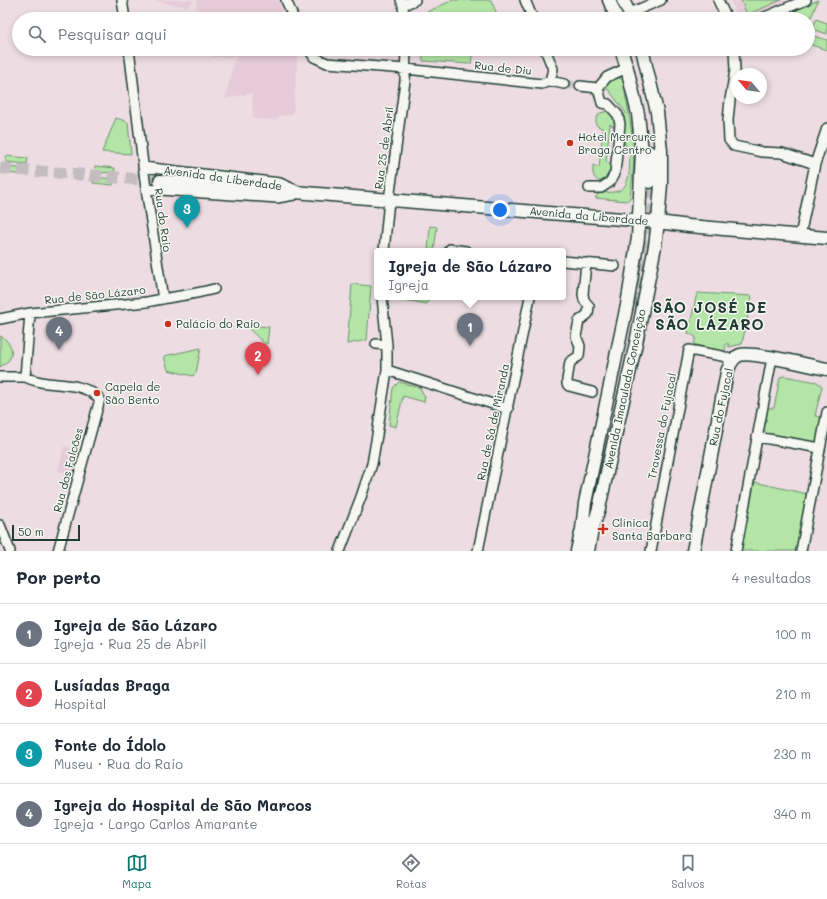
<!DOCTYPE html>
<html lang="pt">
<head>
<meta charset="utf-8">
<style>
  :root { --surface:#fff; --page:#f2f2f3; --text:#1f2937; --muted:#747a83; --line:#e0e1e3; --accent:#0f766e }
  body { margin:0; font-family:Mali,sans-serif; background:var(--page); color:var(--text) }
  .compass { position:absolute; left:731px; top:68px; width:36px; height:36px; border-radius:50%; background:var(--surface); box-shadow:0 2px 6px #0003; rotate:299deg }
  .scale { position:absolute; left:12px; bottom:10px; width:68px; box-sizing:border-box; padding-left:4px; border:2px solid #1f3d34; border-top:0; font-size:11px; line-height:14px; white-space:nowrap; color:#1f3d34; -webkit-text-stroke:3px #f6f6f2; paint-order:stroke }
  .you { position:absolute; left:500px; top:210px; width:14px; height:14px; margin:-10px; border:3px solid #fff; border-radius:50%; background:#1a73e8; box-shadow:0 0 0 6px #1a73e833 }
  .badge { display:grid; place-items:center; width:26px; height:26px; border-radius:50%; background:var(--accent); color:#fff; font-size:13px; font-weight:700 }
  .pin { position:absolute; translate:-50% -33px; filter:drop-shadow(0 1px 2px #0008) }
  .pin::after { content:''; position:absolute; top:21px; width:14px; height:12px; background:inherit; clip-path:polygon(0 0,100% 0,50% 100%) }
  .popup { position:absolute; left:374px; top:248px; width:192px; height:52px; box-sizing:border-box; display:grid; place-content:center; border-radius:4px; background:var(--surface); filter:drop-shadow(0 1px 3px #0005); font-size:13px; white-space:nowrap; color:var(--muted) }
  .popup b { font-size:15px; color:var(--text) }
  .popup::after { content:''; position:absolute; left:50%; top:100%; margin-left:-8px; border:8px solid transparent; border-top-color:var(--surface) }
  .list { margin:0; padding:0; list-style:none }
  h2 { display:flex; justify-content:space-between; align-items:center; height:52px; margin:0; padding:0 16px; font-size:17px }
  h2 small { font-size:13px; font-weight:400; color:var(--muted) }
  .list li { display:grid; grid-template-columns:26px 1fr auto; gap:12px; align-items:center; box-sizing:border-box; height:60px; padding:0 16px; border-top:1px solid var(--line) }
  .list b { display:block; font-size:15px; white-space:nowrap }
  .list p { margin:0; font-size:13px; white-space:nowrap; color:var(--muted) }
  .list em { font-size:13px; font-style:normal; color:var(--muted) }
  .icon { flex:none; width:22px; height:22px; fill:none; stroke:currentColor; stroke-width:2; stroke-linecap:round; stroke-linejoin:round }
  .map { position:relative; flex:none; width:827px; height:551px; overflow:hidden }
  .search { position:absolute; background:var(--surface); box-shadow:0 2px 6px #0003; left:12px; right:12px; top:12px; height:44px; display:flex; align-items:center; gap:10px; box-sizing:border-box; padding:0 14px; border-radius:22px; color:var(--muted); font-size:15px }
  .sheet { height:292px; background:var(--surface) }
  nav { display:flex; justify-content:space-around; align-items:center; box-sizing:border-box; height:56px; border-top:1px solid var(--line); background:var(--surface); font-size:11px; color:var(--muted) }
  nav a { display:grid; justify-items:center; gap:2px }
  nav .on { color:var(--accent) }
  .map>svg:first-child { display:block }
  .built { fill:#e7ccd8 }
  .green { fill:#b3e5a6; stroke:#69916d }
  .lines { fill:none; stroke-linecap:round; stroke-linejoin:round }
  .minor-tunnel { stroke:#c4bdc0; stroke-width:9; stroke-dasharray:9 4.5; stroke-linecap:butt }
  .major-tunnel { stroke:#c4bdc0; stroke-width:12; stroke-dasharray:12 6; stroke-linecap:butt }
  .minor-casing { stroke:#1f3d34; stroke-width:12 }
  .major-casing { stroke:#1f3d34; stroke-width:15 }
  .minor { stroke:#f6f6f2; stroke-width:9 }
  .major { stroke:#f6f6f2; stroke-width:12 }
  .poi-dot { fill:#c8321e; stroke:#f6f6f2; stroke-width:1.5 }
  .labels { text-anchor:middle; stroke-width:3; stroke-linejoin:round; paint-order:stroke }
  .street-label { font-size:11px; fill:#1f3d34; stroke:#f6f6f2 }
  .poi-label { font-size:11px; fill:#1f3d34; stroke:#f6f6f2; text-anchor:start }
  .district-label { font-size:15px; font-weight:bold; letter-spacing:1px; fill:#1f3d34; stroke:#f6f6f2 }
</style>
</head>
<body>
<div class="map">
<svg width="827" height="551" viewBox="0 0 827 551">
  <rect width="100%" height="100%" fill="#eddde3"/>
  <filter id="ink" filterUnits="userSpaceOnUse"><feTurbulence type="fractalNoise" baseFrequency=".025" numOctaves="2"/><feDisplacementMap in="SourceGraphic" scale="8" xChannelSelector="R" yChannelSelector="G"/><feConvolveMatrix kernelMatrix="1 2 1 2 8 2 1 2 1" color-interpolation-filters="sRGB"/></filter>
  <g filter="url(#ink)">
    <!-- built -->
    <path class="built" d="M 152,0 L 194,0 L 188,7 L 170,4 Z
      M 197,0 L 279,0 L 287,19 L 203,19 L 201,12 L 196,12 Z
      M 730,0 L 791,0 L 748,18 L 741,18 L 736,13 Z
      M 209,49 L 300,49 L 301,52 L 298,55 L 293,112 L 291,115 L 289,116 L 281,115 L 276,120 L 253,119 L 252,93 L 225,99 L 234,61 L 237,57 L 211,57 Z
      M 64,446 L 80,450 L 74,475 L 58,471 Z"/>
    <!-- green -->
    <path class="green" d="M 453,0 L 491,0 L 499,19 L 420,19 L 420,15 Z
      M 741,0 L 781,0 L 747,15 Z
      M 818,0 L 811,18 L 791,13 Z
      M 816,19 L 827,23 L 827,34 L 813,29 Z
      M 810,35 L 827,40 L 827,50 L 808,44 Z
      M 422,49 L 473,49 L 471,64 L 423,61 Z
      M 616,76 L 623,80 C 626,101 631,121 633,142 C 635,161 632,180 630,198 L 627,201 L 595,198 L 598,194 C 604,192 612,193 618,191 C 633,186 629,159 630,147 L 625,146 L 623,116 L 626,113 L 608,89 L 604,90 L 610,79 Z
      M 608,111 L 615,114 L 616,128 L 610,124 L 606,161 L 613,167 L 613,171 L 605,182 C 594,182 592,175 593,165 L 599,168 L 603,129 L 596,125 L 596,119 L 600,113 Z
      M 116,118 L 128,122 L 131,154 L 102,152 Z
      M 6,156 L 28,158 L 27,164 L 6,162 Z
      M 95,166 L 115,168 L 114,172 L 101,173 L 94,171 Z
      M 7,167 L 28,169 L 27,175 L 6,173 Z
      M 93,177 L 114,179 L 113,185 L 93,183 Z
      M 430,226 L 437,227 L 434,251 L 428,251 Z
      M 352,284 L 371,286 L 367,340 L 347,344 Z
      M 697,293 L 752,296 L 742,344 L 729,347 L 728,343 L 725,345 L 726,348 L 722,353 L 694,344 L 696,337 L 688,333 Z
      M 399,297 L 428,297 L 427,304 L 399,299 Z
      M 245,325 L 269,327 L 267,344 L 265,344 Z
      M 0,336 C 9,340 16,352 8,361 C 6,363 3,365 0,367 Z
      M 201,348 L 196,373 L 193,376 L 168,370 L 164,356 Z
      M 784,376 L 817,382 L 822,386 L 815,416 L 823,417 L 820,438 L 814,443 L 769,435 L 764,430 L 767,408 L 774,408 L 780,377 Z
      M 399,382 L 420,388 L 425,397 L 424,402 L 403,396 L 396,427 L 389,425 L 393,388 Z
      M 754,482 L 808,494 L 796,551 L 741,551 Z"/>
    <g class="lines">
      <!-- minor-tunnel -->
      <path class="minor-tunnel" d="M 564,84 L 580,86"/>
      <!-- major-tunnel -->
      <path class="major-tunnel" d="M 0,168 L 160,181
        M 633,305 L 644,244 L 650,182"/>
      <!-- minor casing -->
      <g class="minor-casing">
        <path id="minor" d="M 122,0 L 125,19
          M 286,0 L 294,19
          M 401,0 L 403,5 L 404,19
          M 525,0 L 533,19
          M 718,0 L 727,19
          M 403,5 L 415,0
          M 630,13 L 661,0
          M 760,19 L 806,0
          M 129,49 L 146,189 L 163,299
          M 309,49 L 314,57 L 327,63 L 406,69 L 542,84 L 550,81 L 564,84
          M 545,49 L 553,69 L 550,81
          M 734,49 L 735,70 L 730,100 L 728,120 L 729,140 L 734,146 L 762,152 L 782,153 L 815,164
          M 580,86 L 598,88
          M 598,88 L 607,77 L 627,68
          M 143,167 L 280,183 L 296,190
          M 589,188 L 601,188 L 610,182 L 615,173 L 620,124 L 618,115 L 608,104 L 602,103 L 598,88
          M 146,189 L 277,198 L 294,195
          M 800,236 L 815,164 L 827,128
          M 450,249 L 466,251
          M 384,251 L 389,200 L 405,81 L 406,49
          M 563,261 L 615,266
          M 586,263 L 583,294 L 584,300 L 589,306 L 588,314 L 579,321 L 576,336 L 580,346 L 579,356 L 570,362 L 567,380 L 567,384 L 569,386 L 592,392
          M 0,319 L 30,313 L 147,302 C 169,297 192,295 214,289
          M 376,344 L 387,345
          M 387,370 L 508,409
          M 0,377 L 25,377
          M 25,377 C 49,389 79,378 100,399 L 58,551
          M 25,377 L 30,313
          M 757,437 L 820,448
          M 0,525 L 10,551
          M 340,551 L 361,497 L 372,464 L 377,435 L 387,370 L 387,345 L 382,297
          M 478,551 L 530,297
          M 651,551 L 689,350 L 722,356 L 733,360
          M 736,551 L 772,358
          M 801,551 L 827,412"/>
      </g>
      <!-- major casing -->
      <g class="major-casing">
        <path id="major" d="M 609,0 L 617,19
          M 623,0 L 632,19
          M 649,152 L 650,182
          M 160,181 L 658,222 L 689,226 L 827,238
          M 592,531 L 599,508 L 636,343 L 655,246 L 658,222 L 661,184 L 661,151 L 657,112 L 642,49
          M 577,551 L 582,529 L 585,503 L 627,305 L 638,238 L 642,152 L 638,114 L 627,68 L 621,49
          M 588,551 L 593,524
          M 693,551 L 727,372 C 730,365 732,358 740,355 C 751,351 812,366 827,369"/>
      </g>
      <!-- minor -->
      <use href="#minor" class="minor"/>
      <!-- major -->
      <use href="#major" class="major"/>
    </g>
  </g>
  <!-- markers -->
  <g class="poi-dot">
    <circle cx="570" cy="143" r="4"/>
    <circle cx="168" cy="324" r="4"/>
    <circle cx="97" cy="393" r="4"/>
    <path d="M601 523h4v4h4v4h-4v4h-4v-4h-4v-4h4z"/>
  </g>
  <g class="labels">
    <!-- street labels -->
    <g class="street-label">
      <text transform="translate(503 68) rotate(6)" y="4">Rua de Diu</text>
      <text transform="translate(384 148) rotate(-82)" y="4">Rua 25 de Abril</text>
      <text transform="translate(223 178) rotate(8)" y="4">Avenida da Liberdade</text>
      <text transform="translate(589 216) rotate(5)" y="4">Avenida da Liberdade</text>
      <text transform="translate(163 220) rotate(82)" y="4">Rua do Raio</text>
      <text transform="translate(95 295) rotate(-6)" y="4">Rua de São Lázaro</text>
      <text transform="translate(625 389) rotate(-78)" y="4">Avenida Imaculada Conceição</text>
      <text transform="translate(721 407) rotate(-78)" y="4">Rua do Fujacal</text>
      <text transform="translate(493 422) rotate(-78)" y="4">Rua de Sá de Miranda</text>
      <text transform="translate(662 426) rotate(-79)" y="4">Travessa do Fujacal</text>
      <text transform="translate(68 470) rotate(-75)" y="4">Rua dos Falcões</text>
    </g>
    <!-- poi labels -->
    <g class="poi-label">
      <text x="578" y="141">Hotel Mercure<tspan x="578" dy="13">Braga Centro</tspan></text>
      <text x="176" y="328">Palácio do Raio</text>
      <text x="105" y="391">Capela de<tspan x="105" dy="13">São Bento</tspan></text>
      <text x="612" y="527">Clínica<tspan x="612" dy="13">Santa Barbara</tspan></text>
    </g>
    <!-- district labels -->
    <g class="district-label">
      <text x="710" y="313">SÃO JOSÉ DE<tspan x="710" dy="17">SÃO LÁZARO</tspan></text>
    </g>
  </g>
</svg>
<svg class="compass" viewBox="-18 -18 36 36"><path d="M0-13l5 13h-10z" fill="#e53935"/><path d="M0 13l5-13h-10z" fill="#747a83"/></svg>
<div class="scale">50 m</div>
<div class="you"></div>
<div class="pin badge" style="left:470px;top:346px;background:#6b7280">1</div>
<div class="popup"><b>Igreja de São Lázaro</b>Igreja</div>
<div class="pin badge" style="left:258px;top:375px;background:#e0444e">2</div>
<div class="pin badge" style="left:187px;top:228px;background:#0f9aa8">3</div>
<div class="pin badge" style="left:59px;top:350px;background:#6b7280">4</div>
<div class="search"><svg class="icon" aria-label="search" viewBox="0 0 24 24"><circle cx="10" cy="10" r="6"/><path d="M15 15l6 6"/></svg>Pesquisar aqui</div>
</div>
<section class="sheet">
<h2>Por perto<small>4 resultados</small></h2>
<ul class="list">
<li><span class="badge" style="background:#6b7280">1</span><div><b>Igreja de São Lázaro</b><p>Igreja · Rua 25 de Abril</p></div><em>100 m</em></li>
<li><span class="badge" style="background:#e0444e">2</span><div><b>Lusíadas Braga</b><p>Hospital</p></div><em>210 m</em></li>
<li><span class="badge" style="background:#0f9aa8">3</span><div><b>Fonte do Ídolo</b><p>Museu · Rua do Raio</p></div><em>230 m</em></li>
<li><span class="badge" style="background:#6b7280">4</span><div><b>Igreja do Hospital de São Marcos</b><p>Igreja · Largo Carlos Amarante</p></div><em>340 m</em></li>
</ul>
</section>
<nav>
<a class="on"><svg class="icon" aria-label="map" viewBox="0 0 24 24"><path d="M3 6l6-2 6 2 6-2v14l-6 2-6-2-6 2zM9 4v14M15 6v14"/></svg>Mapa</a>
<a><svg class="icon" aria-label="directions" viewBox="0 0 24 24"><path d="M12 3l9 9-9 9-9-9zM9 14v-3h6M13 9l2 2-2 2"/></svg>Rotas</a>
<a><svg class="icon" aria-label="saved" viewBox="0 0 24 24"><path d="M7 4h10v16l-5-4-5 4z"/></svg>Salvos</a>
</nav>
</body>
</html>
